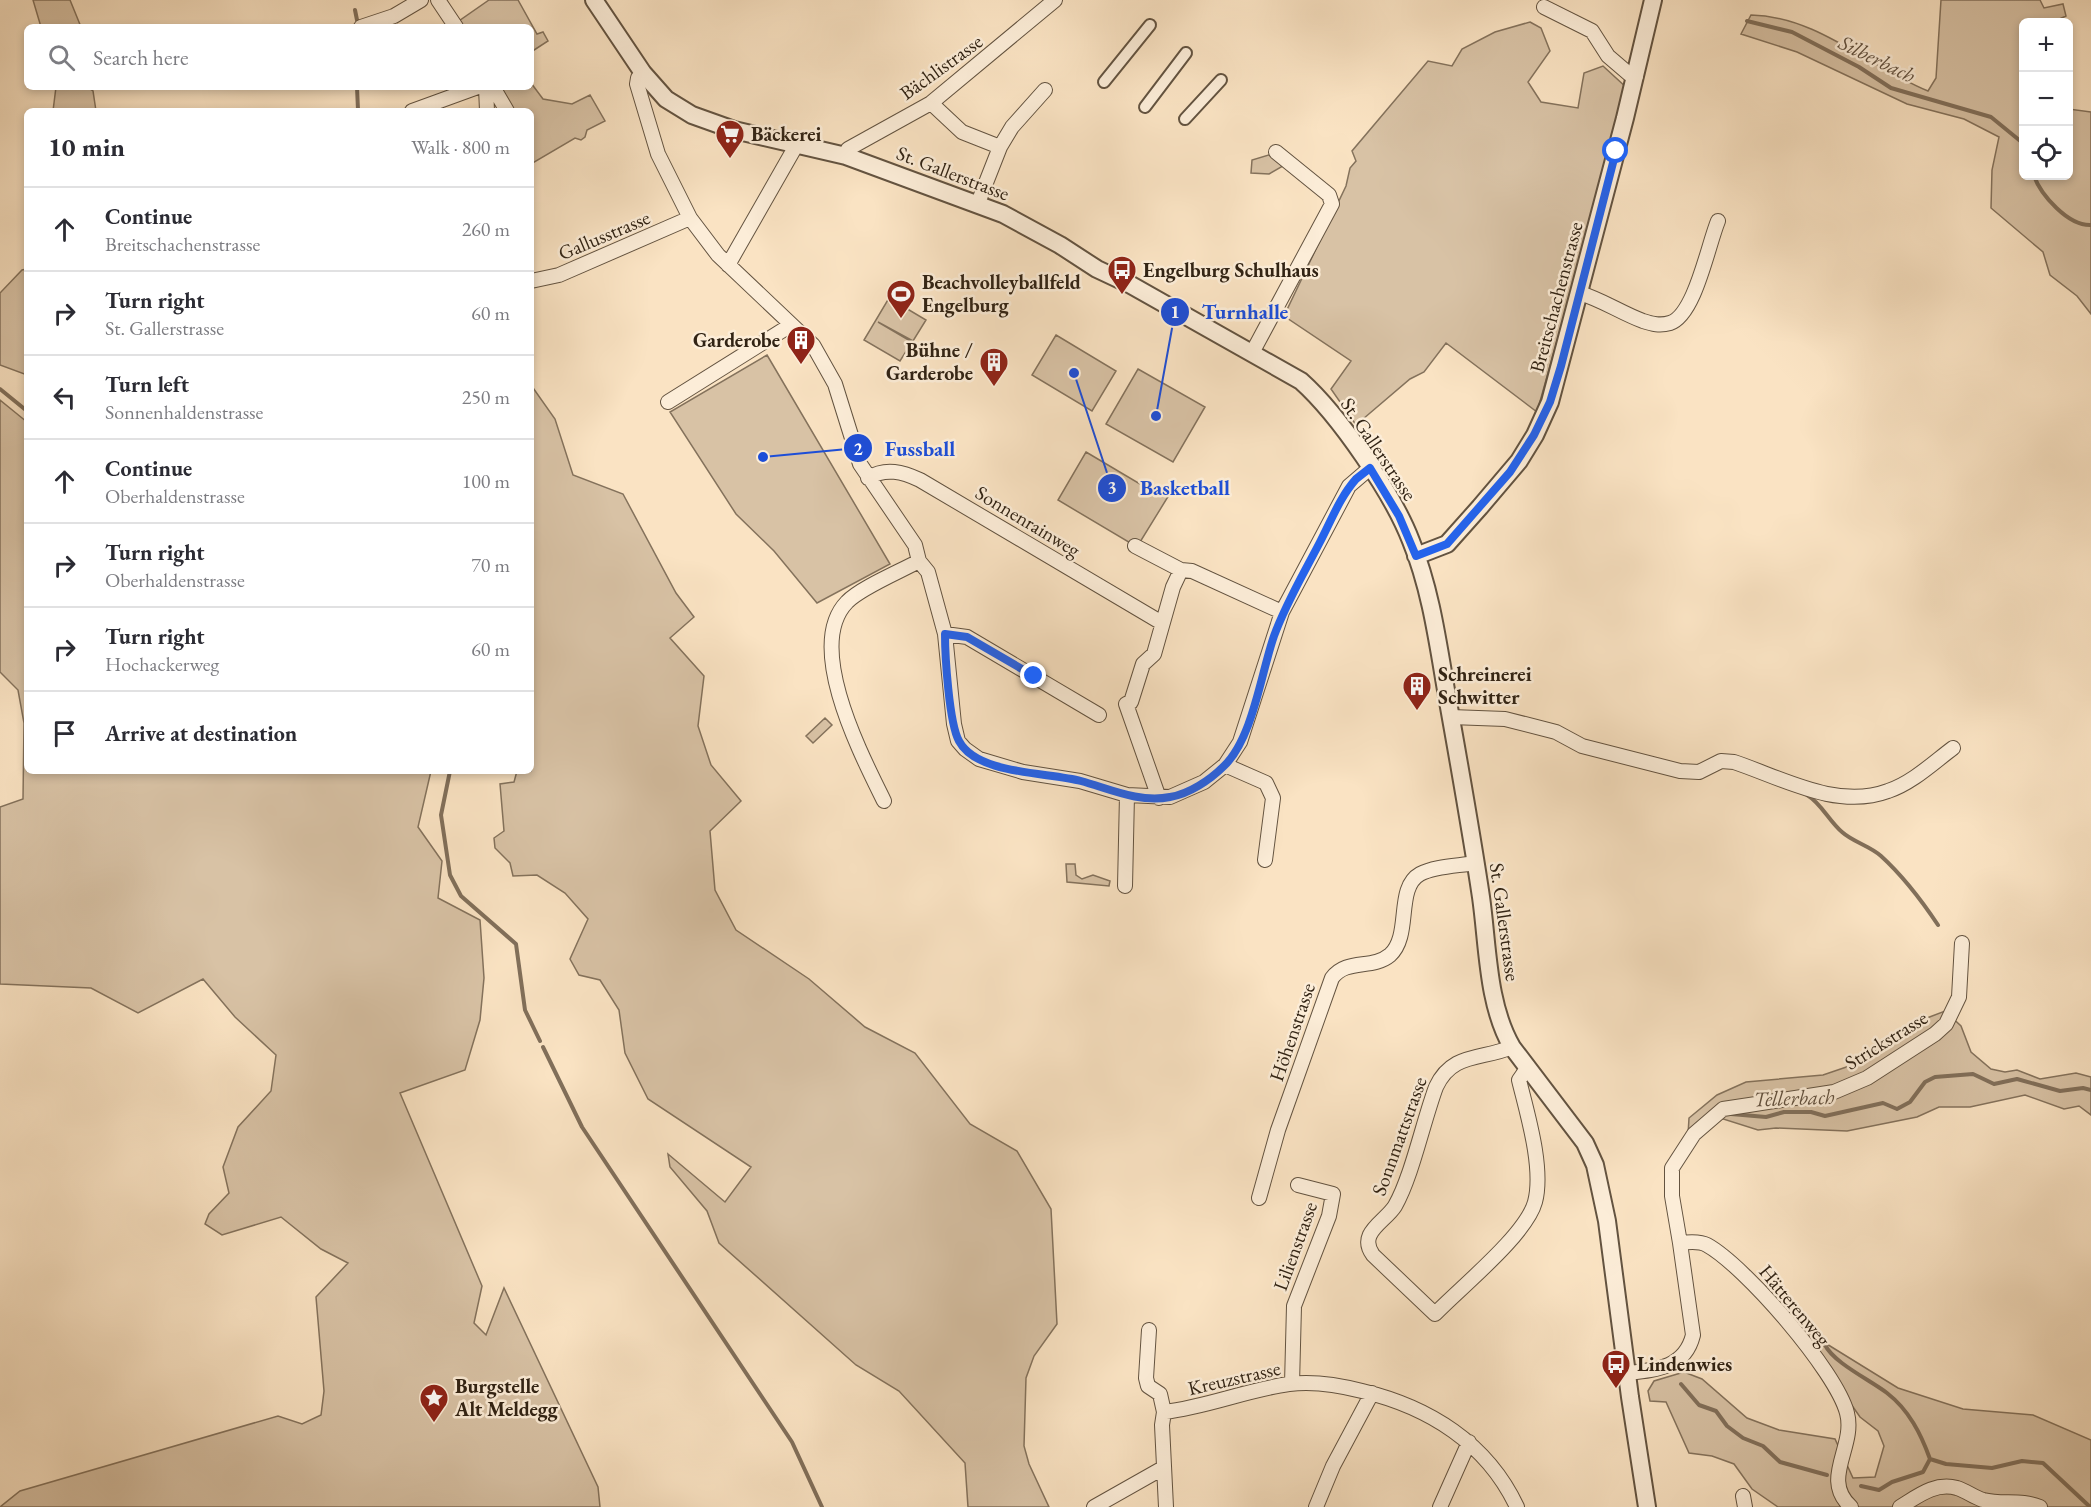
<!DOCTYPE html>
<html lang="en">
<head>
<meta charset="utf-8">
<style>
  :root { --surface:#fff; --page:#f2f2f3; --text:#2b2b33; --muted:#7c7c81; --line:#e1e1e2 }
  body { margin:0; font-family:"EB Garamond",serif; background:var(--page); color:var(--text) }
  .controls { position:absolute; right:18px; top:18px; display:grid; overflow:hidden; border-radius:9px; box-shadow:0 3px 9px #0003 }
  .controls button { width:54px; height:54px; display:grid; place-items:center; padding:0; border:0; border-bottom:2px solid var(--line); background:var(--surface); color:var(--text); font:30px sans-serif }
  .stop { position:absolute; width:18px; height:18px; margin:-14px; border:4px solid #2563eb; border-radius:50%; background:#fff }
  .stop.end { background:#2563eb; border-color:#fff; box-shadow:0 2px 6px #0008 }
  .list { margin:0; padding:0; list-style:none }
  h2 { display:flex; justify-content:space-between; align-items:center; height:78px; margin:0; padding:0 24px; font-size:26px }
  h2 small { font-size:20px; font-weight:400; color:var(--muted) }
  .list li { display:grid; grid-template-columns:39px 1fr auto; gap:18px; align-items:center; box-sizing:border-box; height:84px; padding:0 24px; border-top:2px solid var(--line) }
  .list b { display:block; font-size:22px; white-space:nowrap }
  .list p { margin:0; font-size:20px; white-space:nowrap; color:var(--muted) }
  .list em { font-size:20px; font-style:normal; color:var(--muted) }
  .icon { flex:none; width:33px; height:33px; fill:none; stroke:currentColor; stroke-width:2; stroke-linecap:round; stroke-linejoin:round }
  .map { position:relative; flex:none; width:2091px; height:1507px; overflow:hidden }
  .search { position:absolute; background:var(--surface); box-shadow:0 3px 9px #0003; left:24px; top:24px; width:510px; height:66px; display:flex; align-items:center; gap:15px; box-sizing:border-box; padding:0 21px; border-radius:9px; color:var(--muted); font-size:22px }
  .panel { position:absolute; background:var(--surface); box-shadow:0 3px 9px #0003; left:24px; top:108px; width:510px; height:666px; border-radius:9px }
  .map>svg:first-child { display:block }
  .green { fill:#d8c2a5; stroke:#84725c; stroke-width:1.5 }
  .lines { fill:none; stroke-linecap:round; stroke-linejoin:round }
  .stream { stroke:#816f5a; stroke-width:4 }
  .pedestrian-casing { stroke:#635340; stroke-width:14 }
  .minor-casing { stroke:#635340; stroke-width:16 }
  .tertiary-casing { stroke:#635340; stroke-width:20 }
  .pedestrian { stroke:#fcedd8; stroke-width:10 }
  .minor { stroke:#fcedd8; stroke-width:14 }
  .tertiary { stroke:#fcedd8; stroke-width:16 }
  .route { stroke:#2563eb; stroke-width:8 }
  .labels { text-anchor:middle; stroke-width:5; stroke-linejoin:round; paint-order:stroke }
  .street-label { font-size:20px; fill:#312314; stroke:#fcedd8 }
  .poi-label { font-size:20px; font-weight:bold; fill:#312314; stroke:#fcedd8; text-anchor:start }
  .water-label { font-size:21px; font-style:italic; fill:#604f3d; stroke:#fcedd8 }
  .leader { fill:none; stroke:#1d4ed8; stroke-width:2 }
  .callout-dot { fill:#1d4ed8; stroke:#fcedd8; stroke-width:2 }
  .mark-label { font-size:18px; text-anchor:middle; font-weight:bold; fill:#fff }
  .callout-label { font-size:21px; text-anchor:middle; font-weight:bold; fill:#1d4ed8; stroke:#fcedd8; stroke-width:5; stroke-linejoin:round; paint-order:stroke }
</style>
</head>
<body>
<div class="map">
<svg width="2091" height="1507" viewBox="0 0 2091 1507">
  <rect width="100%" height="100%" fill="#fae3c3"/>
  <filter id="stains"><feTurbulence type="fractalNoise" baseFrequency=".00333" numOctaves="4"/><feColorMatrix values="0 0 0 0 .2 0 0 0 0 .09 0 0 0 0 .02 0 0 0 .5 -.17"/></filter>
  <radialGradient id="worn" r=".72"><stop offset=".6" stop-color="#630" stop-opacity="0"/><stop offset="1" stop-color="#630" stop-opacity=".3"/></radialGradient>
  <!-- green -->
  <path class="green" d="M 33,0 L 70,0 L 81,27 L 41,27 Z
    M 489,0 L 518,0 L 537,34 L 543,32 L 548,41 L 531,52 L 531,27 L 458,27 L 456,23 Z
    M 1941,0 L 2040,0 L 2044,8 L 2063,4 L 2066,16 L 2053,22 L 2024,22 L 2024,176 L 2068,176 L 2069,109 L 2091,112 L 2091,314 L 2077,296 L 2050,275 L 2043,252 L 1991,208 L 1992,170 L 1999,137 L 1964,119 L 1907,104 L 1797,52 L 1741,34 L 1751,15 C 1817,16 1869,67 1928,91 L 1936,78 Z
    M 1530,22 L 1541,28 L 1550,51 L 1528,82 L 1541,102 L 1578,108 L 1584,73 L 1603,66 L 1628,89 L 1537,412 L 1446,343 L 1424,372 L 1410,379 L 1356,425 L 1331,389 L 1351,361 L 1284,316 L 1346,186 L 1350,168 L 1356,161 L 1352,151 L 1428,61 L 1452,66 L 1462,49 L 1495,32 Z
    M 531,83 L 543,99 L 572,104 L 590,95 L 605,121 L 587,130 L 585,137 L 581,140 L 575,138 L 531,164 L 531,111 L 503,111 L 490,87 L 531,87 Z
    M 56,87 L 87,87 L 93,91 L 96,111 L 53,111 Z
    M 1272,154 L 1274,159 L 1283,166 L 1269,174 L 1251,173 L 1252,160 Z
    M 27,269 L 27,375 L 0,365 L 0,293 L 22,270 Z
    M 889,298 L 926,320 L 913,341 L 878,322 L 912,342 L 900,361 L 864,340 Z
    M 1056,335 L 1116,371 L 1092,411 L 1032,375 Z
    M 767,355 L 890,564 L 817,603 L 774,551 L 736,514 L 670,412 Z
    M 1138,369 L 1205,407 L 1173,462 L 1106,424 Z
    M 531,385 L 555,419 L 573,475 L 623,494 L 676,593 L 694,617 L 670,638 L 704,676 L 698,726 L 711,765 L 741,801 L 710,831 L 715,890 L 736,930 L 809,979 L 865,1027 L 915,1053 L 970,1124 L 1017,1151 L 1051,1209 L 1057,1324 L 1034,1356 L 1026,1378 L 1024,1446 L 1029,1464 L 1049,1507 L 968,1507 L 965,1463 L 899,1391 L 856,1365 L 719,1243 L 707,1211 L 670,1167 L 668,1154 L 725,1202 L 751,1167 L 648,1099 L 625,1053 L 619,1010 L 600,980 L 579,975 L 570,959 L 588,919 L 565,893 L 537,875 L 513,876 L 510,863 L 495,848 L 494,838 L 504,831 L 500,784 L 514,782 L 517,771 L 531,771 Z
    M 0,400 L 27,422 L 27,771 L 431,771 L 418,827 L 442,861 L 438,898 L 480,920 L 484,978 L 480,1020 L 465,1070 L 400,1093 L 482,1286 L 474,1323 L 486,1335 L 504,1288 L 598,1487 L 600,1507 L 0,1507 L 20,1491 L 278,1416 L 302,1424 L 321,1415 L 324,1391 L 316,1297 L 348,1263 L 321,1249 L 281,1217 L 222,1235 L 205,1224 L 209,1214 L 229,1193 L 223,1167 L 238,1127 L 271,1091 L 276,1055 L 235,1017 L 203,979 L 138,1013 L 91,988 L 0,984 L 0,807 L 23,799 L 24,723 L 18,690 L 0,672 Z
    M 1086,452 L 1150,490 L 1153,485 L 1169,495 L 1137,547 L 1058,500 Z
    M 825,718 L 832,725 L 813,743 L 806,736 Z
    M 1066,864 L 1075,864 L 1076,875 L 1082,879 L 1093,875 L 1110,881 L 1109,886 L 1067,882 Z
    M 1945,1011 L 1961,1026 L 1971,1052 L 1991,1069 L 2005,1072 L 2017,1070 L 2040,1079 L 2076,1073 L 2091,1077 L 2091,1115 L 2079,1106 L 2064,1109 L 2025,1095 L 1970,1107 L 1939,1107 L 1917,1117 L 1847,1131 L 1776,1128 L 1758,1130 L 1714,1116 L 1688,1135 L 1689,1118 L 1717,1095 L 1746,1082 L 1823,1075 L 1861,1062 L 1877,1050 L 1896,1042 L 1927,1018 Z
    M 1796,1325 L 1898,1388 L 1963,1409 L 2033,1415 L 2091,1440 L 2091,1507 L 1778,1507 L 1752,1489 L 1734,1464 L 1712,1456 L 1689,1453 L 1666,1402 L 1650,1401 L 1648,1391 L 1654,1381 L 1684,1372 L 1702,1379 L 1747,1418 L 1779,1430 L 1835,1439 L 1853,1478 L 1875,1477 L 1884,1446 L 1878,1431 L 1860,1417 Z"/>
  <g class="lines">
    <!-- stream -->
    <path class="stream" d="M 355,10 L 357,20
      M 1747,21 L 1792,32 L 1859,67 L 1891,88 L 1991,117 L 2024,144
      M 357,87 L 358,110
      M 2034,176 C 2041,195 2068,226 2091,225
      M 0,389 L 27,411
      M 450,771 L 441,815 L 450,875 L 461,896 L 516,944 L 525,1010 L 540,1041
      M 1807,795 C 1821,803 1829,821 1842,832 C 1853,842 1870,846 1881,856 C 1903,876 1922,901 1938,925
      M 543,1047 L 582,1127 L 792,1442 L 822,1507
      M 1731,1114 L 1766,1117 L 1784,1112 L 1811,1112 L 1825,1116 L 1883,1103 L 1897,1109 L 1910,1102 L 1925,1082 L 1935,1077 L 1973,1074 L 1994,1084 L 2017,1079 L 2060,1091 L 2083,1088 L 2091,1090
      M 1825,1345 C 1834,1363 1870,1380 1887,1393 C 1909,1410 1921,1434 1930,1459
      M 1681,1384 L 1699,1405 L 1716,1411 L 1727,1426 L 1743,1438 L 1763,1446 L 1780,1462 L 1827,1475
      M 1861,1486 L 1879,1490 L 1892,1482 L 1923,1472 L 1930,1459 L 1946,1464 L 1992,1468 L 2022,1461 L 2043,1463 L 2088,1505
      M 2091,1507 L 2091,1506"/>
    <!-- pedestrian casing -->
    <g class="pedestrian-casing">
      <path id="pedestrian" d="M 1104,82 L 1150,25
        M 1145,107 L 1186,53
        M 1185,119 L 1221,80"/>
    </g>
    <!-- minor casing -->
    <g class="minor-casing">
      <path id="minor" d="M 438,0 L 456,27
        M 1544,7 L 1592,31 L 1608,56 L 1629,74 L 1636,76
        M 361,27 L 394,16 L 421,0
        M 643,73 L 638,78 L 637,84 L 658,154 L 690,218 L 718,255 L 813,345 L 835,384 L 860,464 L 915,545 L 919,561 L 928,572 L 945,634 L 954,724 L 958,741 L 965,749 L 979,759 L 1023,772 L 1080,781 L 1127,795 L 1170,797 L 1204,782 L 1225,765 L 1240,742 L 1282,612 L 1349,486 L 1370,468
        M 486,87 L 487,111
        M 493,87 L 507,111
        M 931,103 L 962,132 L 1000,147
        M 412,111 L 478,87
        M 846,156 L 848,149 L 931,103 L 1055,0
        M 978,203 L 1000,147 L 1012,127 L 1045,90
        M 728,265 L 797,144
        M 531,281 L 559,275 L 690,218
        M 1579,293 C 1601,299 1621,313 1643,321 C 1652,324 1660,326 1670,323 C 1695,315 1708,245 1718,221
        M 1252,353 L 1332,204 L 1329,195 L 1276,152
        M 668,402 L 791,325
        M 868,478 C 886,467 903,472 920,480 L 1162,623
        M 1135,546 L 1181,570 L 1192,571 L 1282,612
        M 945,634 L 967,637 L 1099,715
        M 1451,717 L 1505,719 L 1556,732 L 1582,746 L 1680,771 L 1699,772 L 1721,761 L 1734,762 C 1782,778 1837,810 1888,791 C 1912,783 1933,763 1953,748
        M 1225,765 L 1266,783 L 1273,798 L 1265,860
        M 1159,798 L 1126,704 L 1131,702 L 1143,664 L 1154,654 L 1173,587 L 1181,570
        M 884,801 C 862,756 804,646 847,602 C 860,588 901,571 919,561
        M 1125,886 L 1127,795
        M 1512,1047 C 1482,1060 1452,1052 1436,1087 C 1423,1122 1412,1176 1395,1206 C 1385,1222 1357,1233 1373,1255 L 1435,1314 C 1461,1287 1526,1235 1535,1202 C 1544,1168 1527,1113 1519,1080 L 1528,1067
        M 1259,1198 L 1278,1130 L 1332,978 C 1347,958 1372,970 1390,955 C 1412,935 1395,888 1420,874 C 1435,866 1458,866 1475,863
        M 1149,1330 L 1146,1378 L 1148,1386 L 1160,1394 L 1164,1412 L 1162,1425 L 1166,1507
        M 1627,1373 C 1656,1370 1685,1368 1693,1335 L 1680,1243
        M 1292,1384 L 1294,1306 L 1329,1216 L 1333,1194 L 1298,1185
        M 1164,1412 C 1207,1407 1246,1390 1289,1384 C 1312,1381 1339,1385 1362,1391 C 1429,1407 1487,1443 1517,1507
        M 1743,1496 L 1745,1507
        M 1094,1507 L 1163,1468
        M 1316,1507 L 1333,1466 L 1372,1393
        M 1440,1507 L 1469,1442
        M 1851,1507 C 1820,1479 1856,1447 1847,1413 C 1836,1371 1745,1266 1707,1245 C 1700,1241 1688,1242 1680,1243 L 1672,1196 L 1672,1168 L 1694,1134 L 1723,1109 L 1834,1092 L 1867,1078 L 1935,1034 L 1946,1024 L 1959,997 L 1962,943
        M 1900,1507 C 1918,1496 1935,1482 1957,1488 C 1966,1491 1974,1497 1983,1500 C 2002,1505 2021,1499 2040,1507"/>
    </g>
    <!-- tertiary casing -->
    <g class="tertiary-casing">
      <path id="tertiary" d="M 594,0 L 643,73 L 666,99 L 692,115 L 734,130 L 846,156 L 1003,214 L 1060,245 L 1097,269 L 1131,285 L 1301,381 C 1339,415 1393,494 1411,541 C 1431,590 1438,644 1447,696 C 1459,763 1471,830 1481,897 C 1488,946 1487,1004 1512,1047 L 1585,1143 L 1595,1165 L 1607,1221 L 1630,1397 L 1647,1507
        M 1416,556 L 1447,544 L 1480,507 L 1519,461 L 1535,435 L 1550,402 L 1625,118 L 1653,0"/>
    </g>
    <!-- pedestrian -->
    <use href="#pedestrian" class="pedestrian"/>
    <!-- minor -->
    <use href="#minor" class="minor"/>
    <!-- tertiary -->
    <use href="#tertiary" class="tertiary"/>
  </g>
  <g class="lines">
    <!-- route -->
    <path class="route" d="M 1034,676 L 967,637 L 945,634 C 945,655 949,723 959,741 C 977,775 1048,772 1081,781 C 1110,789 1139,803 1170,797 C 1189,794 1210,780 1224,766 C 1253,738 1261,673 1274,636 C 1286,603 1304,573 1320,542 C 1331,521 1340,497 1356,479 L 1370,468 L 1399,516 L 1416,556 L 1447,544 L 1510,472 L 1534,435 L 1550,402 L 1561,366 L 1616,151"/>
  </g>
  <!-- icons -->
  <defs>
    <g id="supermarket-pin" transform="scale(1.5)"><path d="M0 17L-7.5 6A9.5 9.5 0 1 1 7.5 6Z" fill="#8f2418" stroke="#fcedd8"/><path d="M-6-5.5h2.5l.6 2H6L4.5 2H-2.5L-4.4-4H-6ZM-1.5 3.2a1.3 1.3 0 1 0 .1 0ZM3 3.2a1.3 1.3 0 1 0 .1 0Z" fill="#fff"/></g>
    <g id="bus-pin" transform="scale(1.5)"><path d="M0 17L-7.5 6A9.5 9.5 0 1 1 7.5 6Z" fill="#8f2418" stroke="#fcedd8"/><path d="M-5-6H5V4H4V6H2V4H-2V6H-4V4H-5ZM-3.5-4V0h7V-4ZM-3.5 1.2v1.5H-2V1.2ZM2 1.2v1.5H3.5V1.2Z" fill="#fff"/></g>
    <g id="stadium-pin" transform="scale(1.5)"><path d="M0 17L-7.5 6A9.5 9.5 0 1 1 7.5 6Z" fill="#8f2418" stroke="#fcedd8"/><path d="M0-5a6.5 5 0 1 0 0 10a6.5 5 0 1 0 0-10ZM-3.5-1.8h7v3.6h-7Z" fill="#fff"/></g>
    <g id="building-pin" transform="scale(1.5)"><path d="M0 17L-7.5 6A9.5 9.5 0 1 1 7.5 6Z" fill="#8f2418" stroke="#fcedd8"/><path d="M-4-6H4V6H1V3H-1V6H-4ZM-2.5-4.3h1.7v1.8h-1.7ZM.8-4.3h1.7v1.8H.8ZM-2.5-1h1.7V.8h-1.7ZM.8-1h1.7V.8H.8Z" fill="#fff"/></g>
    <g id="sight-pin" transform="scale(1.5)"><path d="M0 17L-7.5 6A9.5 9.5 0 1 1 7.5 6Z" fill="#8f2418" stroke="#fcedd8"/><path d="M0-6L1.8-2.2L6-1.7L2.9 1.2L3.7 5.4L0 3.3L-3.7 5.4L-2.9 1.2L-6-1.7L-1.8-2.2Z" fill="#fff"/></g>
  </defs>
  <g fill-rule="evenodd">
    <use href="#supermarket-pin" x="730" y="134"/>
    <use href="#bus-pin" x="1122" y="270"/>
    <use href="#stadium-pin" x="901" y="294"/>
    <use href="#building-pin" x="801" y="340"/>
    <use href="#building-pin" x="994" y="362"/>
    <use href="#building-pin" x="1417" y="686"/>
    <use href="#bus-pin" x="1616" y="1364"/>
    <use href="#sight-pin" x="434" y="1398"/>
  </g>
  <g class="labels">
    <!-- street labels -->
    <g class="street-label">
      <text transform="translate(941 67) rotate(-36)" y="7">Bächlistrasse</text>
      <text transform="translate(953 173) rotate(21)" y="7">St. Gallerstrasse</text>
      <text transform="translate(604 235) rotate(-23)" y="7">Gallusstrasse</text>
      <text transform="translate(1556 297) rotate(-75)" y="7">Breitschachenstrasse</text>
      <text transform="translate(1379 449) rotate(56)" y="7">St. Gallerstrasse</text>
      <text transform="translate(1028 521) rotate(31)" y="7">Sonnenrainweg</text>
      <text transform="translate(1505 922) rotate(82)" y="7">St. Gallerstrasse</text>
      <text transform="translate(1292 1032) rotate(-71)" y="7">Höhenstrasse</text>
      <text transform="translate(1886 1040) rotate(-32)" y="7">Strickstrasse</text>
      <text transform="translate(1399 1136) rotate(-70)" y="7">Sonnmattstrasse</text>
      <text transform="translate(1295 1246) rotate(-70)" y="7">Lilienstrasse</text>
      <text transform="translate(1795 1305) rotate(50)" y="7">Hätterenweg</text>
      <text transform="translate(1234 1378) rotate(-13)" y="7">Kreuzstrasse</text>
    </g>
    <!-- poi labels -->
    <g class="poi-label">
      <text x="751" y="141">Bäckerei</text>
      <text x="1143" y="277">Engelburg Schulhaus</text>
      <text x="922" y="289">Beachvolleyballfeld<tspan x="922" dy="23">Engelburg</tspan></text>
      <text x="780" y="347" text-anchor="end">Garderobe</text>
      <text x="973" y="357" text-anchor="end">Bühne /<tspan x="973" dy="23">Garderobe</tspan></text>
      <text x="1438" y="681">Schreinerei<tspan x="1438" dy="23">Schwitter</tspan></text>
      <text x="1637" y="1371">Lindenwies</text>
      <text x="455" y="1393">Burgstelle<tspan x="455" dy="23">Alt Meldegg</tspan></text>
    </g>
    <!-- water labels -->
    <g class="water-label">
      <text transform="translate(1877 59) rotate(26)" y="7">Silberbach</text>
      <text transform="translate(1794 1098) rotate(-2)" y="7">Tellerbach</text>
    </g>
  </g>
  <!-- callouts -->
  <path class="leader" d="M1156 416L1175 312M763 457L858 448M1074 373L1112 488"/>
  <g class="callout-dot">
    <circle cx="1156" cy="416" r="6"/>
    <circle cx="763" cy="457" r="6"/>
    <circle cx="1074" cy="373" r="6"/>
    <circle cx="1175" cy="312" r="15"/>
    <circle cx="858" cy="448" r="15"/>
    <circle cx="1112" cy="488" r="15"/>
  </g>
  <g class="mark-label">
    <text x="1175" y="318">1</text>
    <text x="858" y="455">2</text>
    <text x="1112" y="494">3</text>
  </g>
  <g class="callout-label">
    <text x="1245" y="319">Turnhalle</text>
    <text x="920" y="456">Fussball</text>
    <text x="1185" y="495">Basketball</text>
  </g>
  <rect width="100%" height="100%" filter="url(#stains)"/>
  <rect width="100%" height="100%" fill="url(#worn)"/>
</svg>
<div class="controls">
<button>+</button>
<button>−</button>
<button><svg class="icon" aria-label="locate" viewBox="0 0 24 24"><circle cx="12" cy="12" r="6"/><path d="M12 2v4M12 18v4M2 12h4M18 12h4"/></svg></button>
</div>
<div class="stop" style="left:1616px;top:151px"></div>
<div class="stop end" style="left:1034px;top:676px"></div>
<div class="search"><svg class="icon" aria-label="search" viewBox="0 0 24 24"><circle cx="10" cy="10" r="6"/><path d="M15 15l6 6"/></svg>Search here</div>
<section class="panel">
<h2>10 min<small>Walk · 800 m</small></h2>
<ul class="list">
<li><svg class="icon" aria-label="ahead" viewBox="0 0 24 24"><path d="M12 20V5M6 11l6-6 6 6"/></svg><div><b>Continue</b><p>Breitschachenstrasse</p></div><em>260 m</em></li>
<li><svg class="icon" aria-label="right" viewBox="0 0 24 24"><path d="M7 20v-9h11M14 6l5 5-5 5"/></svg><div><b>Turn right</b><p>St. Gallerstrasse</p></div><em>60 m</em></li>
<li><svg class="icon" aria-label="left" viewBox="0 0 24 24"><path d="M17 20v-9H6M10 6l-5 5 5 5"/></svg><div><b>Turn left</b><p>Sonnenhaldenstrasse</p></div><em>250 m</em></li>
<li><svg class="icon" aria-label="ahead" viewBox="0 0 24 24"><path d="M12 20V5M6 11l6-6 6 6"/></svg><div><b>Continue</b><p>Oberhaldenstrasse</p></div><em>100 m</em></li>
<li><svg class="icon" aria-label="right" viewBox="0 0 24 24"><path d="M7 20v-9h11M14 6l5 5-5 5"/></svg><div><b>Turn right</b><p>Oberhaldenstrasse</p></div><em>70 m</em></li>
<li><svg class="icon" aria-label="right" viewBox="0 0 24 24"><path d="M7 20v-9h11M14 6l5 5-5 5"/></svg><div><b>Turn right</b><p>Hochackerweg</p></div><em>60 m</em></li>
<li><svg class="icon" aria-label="arrive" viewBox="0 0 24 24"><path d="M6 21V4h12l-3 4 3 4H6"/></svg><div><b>Arrive at destination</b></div></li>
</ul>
</section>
</div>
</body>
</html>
